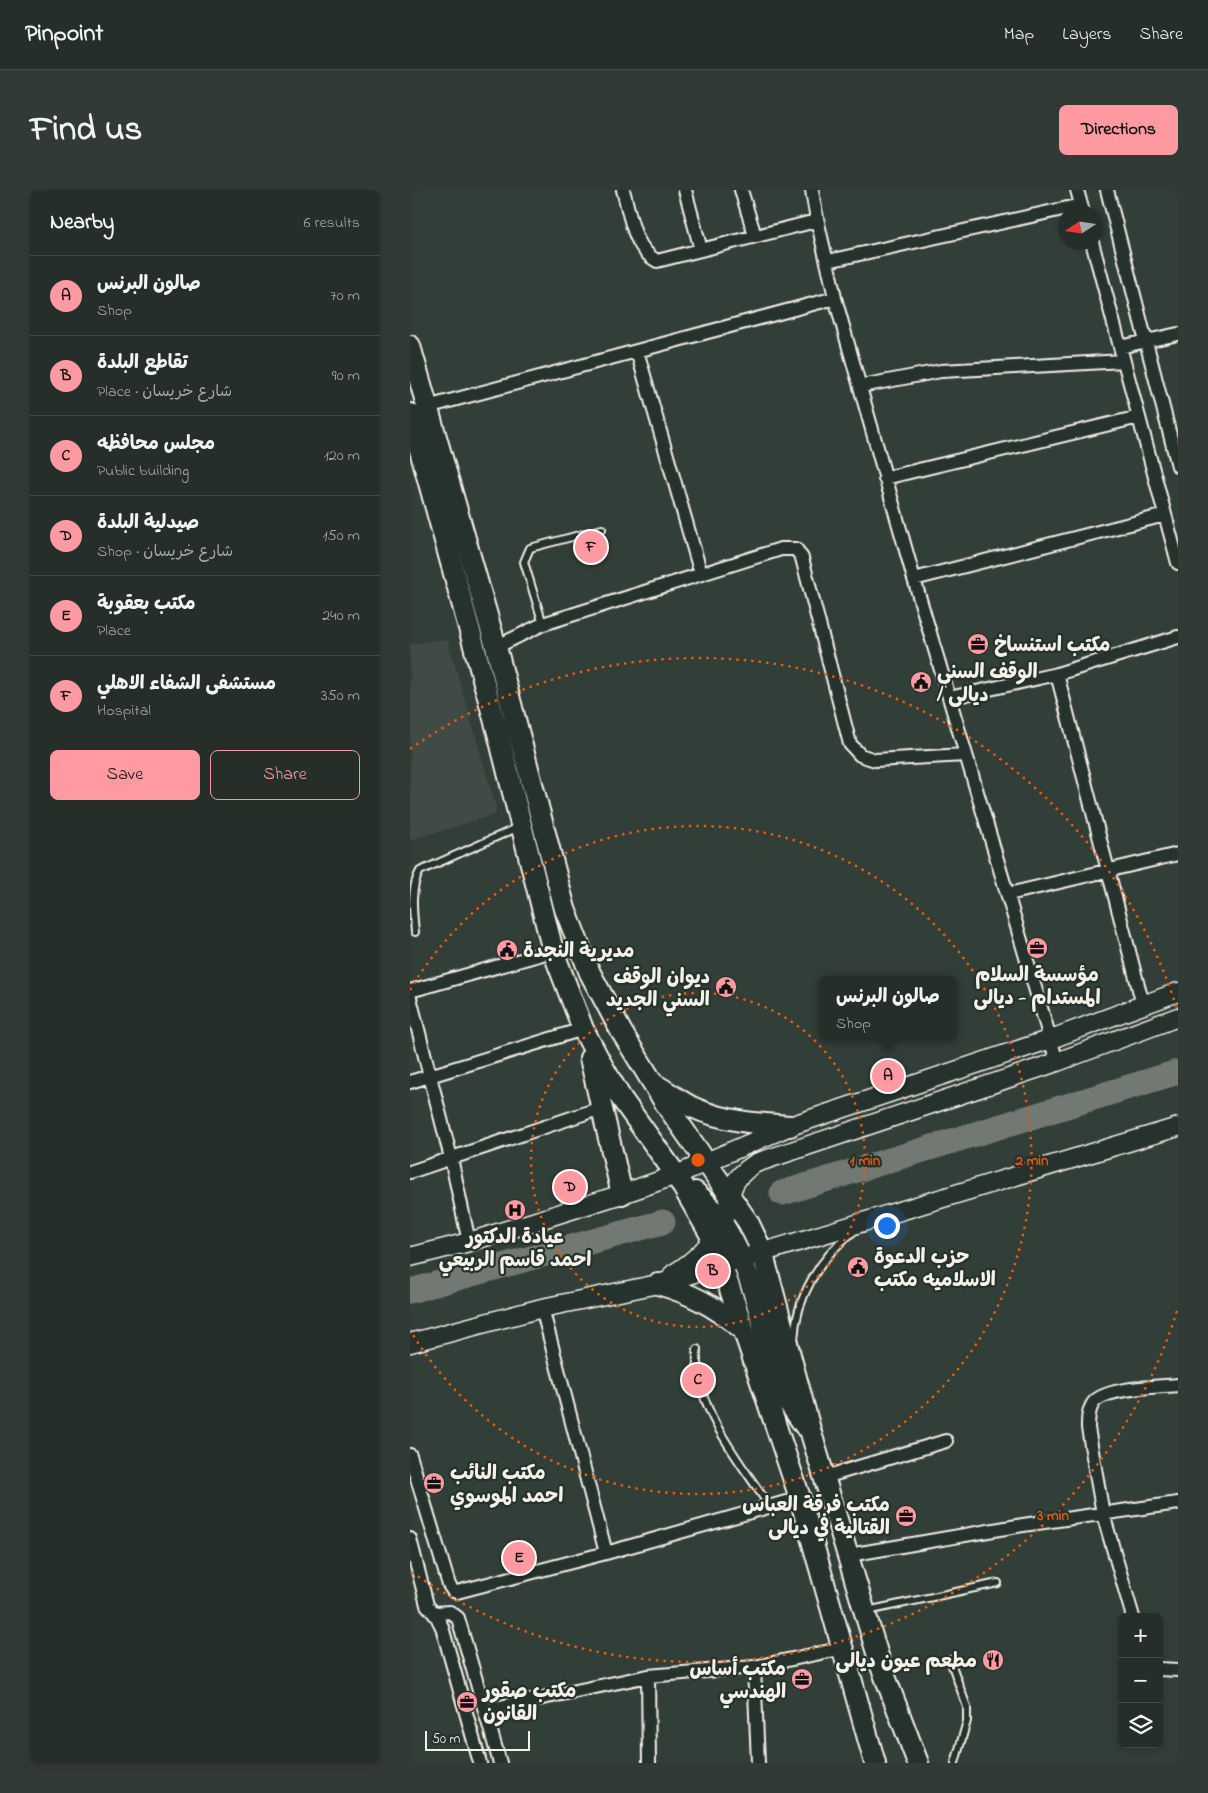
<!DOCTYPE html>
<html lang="en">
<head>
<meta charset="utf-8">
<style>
  :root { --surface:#262e2a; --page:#323a36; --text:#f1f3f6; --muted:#a4a8a8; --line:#424a47; --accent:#ff9aa2 }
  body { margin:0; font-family:"Indie Flower","Playpen Sans Arabic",sans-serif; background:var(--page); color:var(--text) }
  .controls { position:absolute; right:15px; bottom:15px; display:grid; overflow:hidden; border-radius:8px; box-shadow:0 2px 8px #0003 }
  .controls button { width:45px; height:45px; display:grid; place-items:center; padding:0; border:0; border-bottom:1px solid var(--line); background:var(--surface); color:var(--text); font:25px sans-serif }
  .compass { position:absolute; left:648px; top:15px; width:45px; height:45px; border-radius:50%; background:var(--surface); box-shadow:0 2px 8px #0003; rotate:258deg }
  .scale { position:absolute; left:15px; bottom:12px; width:105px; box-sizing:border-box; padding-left:5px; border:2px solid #f4f1e8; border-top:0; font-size:14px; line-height:18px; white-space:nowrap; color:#f4f1e8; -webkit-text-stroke:4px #26332d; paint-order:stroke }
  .you { position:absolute; left:476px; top:1035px; width:18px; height:18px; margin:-12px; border:4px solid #fff; border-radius:50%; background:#1a73e8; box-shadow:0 0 0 8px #1a73e833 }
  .badge { display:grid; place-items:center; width:32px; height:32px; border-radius:50%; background:var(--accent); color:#111; font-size:16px; font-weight:700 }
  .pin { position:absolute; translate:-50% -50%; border:2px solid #fff; box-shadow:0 1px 5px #0006 }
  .popup { position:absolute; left:409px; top:786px; width:138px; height:65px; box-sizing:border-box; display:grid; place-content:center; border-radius:8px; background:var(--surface); filter:drop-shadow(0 1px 4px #0005); font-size:16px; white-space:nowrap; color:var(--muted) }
  .popup b { font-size:19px; color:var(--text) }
  .popup::after { content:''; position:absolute; left:50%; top:100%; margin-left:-10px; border:10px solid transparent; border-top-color:var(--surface) }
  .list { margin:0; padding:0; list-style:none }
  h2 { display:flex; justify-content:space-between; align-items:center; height:65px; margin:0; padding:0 20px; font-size:21px }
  h2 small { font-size:16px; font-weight:400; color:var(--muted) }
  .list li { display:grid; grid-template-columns:32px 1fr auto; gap:15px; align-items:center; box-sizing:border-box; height:80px; padding:0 20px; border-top:1px solid var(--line) }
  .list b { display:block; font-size:19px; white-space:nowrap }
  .list p { margin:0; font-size:16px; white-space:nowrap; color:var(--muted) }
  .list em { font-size:16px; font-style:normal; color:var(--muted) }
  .actions { display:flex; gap:10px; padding:15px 20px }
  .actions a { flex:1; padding:11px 0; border:1px solid var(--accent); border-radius:8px; text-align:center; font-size:18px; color:var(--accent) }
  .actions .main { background:var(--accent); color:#111 }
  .icon { flex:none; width:28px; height:28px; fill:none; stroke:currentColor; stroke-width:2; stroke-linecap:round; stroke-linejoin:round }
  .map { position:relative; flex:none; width:768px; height:1573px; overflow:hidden; border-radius:8px }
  header { display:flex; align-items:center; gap:30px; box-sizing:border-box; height:70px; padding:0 25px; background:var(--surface); border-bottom:1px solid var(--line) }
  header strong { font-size:24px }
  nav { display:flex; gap:28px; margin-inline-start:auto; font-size:18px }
  .intro { display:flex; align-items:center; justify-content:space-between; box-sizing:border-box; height:120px; padding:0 30px }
  h1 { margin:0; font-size:35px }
  .button { padding:12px 22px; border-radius:8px; background:var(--accent); color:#111; font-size:18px; font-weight:700 }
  main { display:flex; gap:30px; padding:0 30px }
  aside { flex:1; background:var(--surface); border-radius:8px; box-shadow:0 2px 8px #0003 }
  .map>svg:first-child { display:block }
  .built { fill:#404b44 }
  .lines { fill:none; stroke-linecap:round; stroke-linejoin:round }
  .river { stroke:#727972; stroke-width:25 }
  .lane-casing { stroke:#f4f1e8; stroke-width:10 }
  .street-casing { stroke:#f4f1e8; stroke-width:16 }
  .secondary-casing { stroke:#f4f1e8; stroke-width:21 }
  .primary-casing { stroke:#f4f1e8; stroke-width:24 }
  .lane { stroke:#26332d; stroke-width:6 }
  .street { stroke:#26332d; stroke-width:12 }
  .secondary { stroke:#26332d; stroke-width:18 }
  .primary { stroke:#26332d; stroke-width:20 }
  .ring { fill:none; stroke:#e8590c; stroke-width:2.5; stroke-dasharray:2.5 5 }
  .labels { text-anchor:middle; stroke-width:4.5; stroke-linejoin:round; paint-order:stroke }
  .poi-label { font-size:20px; font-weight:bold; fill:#f4f1e8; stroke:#26332d; text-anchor:start }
  .centre { fill:#e8590c; stroke:#26332d; stroke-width:2.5 }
  .ring-label { font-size:15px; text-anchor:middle; font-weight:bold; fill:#e8590c; stroke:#26332d; stroke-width:4.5; stroke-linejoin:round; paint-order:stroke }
</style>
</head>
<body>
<header>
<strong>Pinpoint</strong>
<nav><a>Map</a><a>Layers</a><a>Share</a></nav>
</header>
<div class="intro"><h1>Find us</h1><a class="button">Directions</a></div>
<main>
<aside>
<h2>Nearby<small>6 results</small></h2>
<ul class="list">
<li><span class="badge">A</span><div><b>صالون البرنس</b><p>Shop</p></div><em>70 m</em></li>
<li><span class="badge">B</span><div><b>تقاطع البلدة</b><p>Place · شارع خريسان</p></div><em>90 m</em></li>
<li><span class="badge">C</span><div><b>مجلس محافظه</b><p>Public building</p></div><em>120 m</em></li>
<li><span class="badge">D</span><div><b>صيدلية البلدة</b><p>Shop · شارع خريسان</p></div><em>150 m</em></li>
<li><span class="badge">E</span><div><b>مكتب بعقوبة</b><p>Place</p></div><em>240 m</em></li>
<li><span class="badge">F</span><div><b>مستشفى الشفاء الاهلي</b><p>Hospital</p></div><em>350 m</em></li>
</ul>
<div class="actions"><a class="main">Save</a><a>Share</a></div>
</aside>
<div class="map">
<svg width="768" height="1573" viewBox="0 0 768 1573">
  <rect width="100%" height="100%" fill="#323e38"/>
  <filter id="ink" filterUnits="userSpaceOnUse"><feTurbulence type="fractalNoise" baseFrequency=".02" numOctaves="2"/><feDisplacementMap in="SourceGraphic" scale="10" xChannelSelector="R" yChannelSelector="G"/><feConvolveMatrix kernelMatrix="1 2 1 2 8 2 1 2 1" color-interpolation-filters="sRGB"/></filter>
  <g filter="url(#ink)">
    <!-- built -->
    <path class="built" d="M 24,450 L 38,451 L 87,620 L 84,625 L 0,650 L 0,455 Z"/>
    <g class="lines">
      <!-- river -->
      <path class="river" d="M 372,1003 L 768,882
        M 0,1101 L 253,1032"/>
      <!-- lane casing -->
      <g class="lane-casing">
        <path id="lane" d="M 133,434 L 114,372 L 120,358 L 192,339
          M 5,742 C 3,722 0,698 10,681 L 109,637
          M 384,1150 C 386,1107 410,1067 443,1042
          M 287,1159 C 283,1218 329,1269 359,1316
          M 457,1421 L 588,1393
          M 540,1470 L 557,1517 L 557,1531 L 545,1573"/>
      </g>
      <!-- street casing -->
      <g class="street-casing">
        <path id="street" d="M 213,0 C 220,24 223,58 247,71 L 406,31
          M 275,0 L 291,60
          M 331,0 L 345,46
          M 402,0 C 407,37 418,72 425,108 L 504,389 L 647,872
          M 667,0 L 673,22
          M 697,0 L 768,276
          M 682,52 L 768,373
          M 418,71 L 671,15
          M 710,157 L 768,144
          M 227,161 L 291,384
          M 451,196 L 531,181 L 714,171
          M 17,217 L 425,108
          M 475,288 L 729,227
          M 504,389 L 755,325
          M 86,457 L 133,434 L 371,359 L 386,359 L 392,368 L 440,554 L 450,565 L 465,570 L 555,565
          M 647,484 L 733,815
          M 539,508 L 647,484 L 768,447
          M 599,704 L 768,664
          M 0,801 L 143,761
          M 0,808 L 41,968 L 59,1052
          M 0,892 L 173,839
          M 0,982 L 191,918
          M 132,1118 L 196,1363
          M 0,1265 L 39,1395 L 43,1401 L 47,1402 L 196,1363 L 390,1308
          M 415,1287 L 536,1251
          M 0,1349 L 17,1415 L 27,1427 L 32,1437 L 70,1573
          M 439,1365 L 613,1335 L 768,1313
          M 25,1423 L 40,1422 L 48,1428 L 90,1573
          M 723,1427 L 693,1324 L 678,1238 C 678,1230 678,1222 682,1215 C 691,1197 749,1197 768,1195
          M 344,1477 L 348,1573
          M 749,1479 L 768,1480
          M 238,1486 L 239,1573
          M 75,1520 L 238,1486 L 344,1477 L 434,1458"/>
      </g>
      <!-- secondary casing -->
      <g class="secondary-casing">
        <path id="secondary" d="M 0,1067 L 59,1052 L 212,1004 L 266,985 L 380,936 L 641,849 L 768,802
          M 263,1084 C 283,1072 304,1053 313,1031 C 324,1002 316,992 346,973 L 647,872 L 768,827
          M 0,1153 L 132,1118 L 248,1094 L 768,937"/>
      </g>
      <!-- primary casing -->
      <g class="primary-casing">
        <path id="primary" d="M 0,156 L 86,457 L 155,719 L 180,783 L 211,841 L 257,916 L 338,1032 L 352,1061 L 401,1243 L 471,1476 L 508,1573
          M 0,224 L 88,543 L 143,761 L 173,839 L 193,877 L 211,908 L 266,985 L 303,1049 L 390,1308 L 465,1573
          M 180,868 L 212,1004
          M 246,895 C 258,902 270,911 282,917 C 312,931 348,934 380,936
          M 285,1002 C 338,1047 350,1129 369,1193 L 376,1209 L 395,1236
          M 248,1094 C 280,1103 305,1116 331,1138"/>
      </g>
      <!-- lane -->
      <use href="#lane" class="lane"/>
      <!-- street -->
      <use href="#street" class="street"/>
      <!-- secondary -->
      <use href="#secondary" class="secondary"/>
      <!-- primary -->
      <use href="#primary" class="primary"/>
    </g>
  </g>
  <!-- distance rings -->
  <g class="ring">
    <circle cx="288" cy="970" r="167"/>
    <path d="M0 800A334 334 0 1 1 0 1140"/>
    <path d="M767 1121A502 502 0 0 1 0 1381M0 559A502 502 0 0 1 767 819"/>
  </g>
  <!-- icons -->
  <defs>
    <g id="office-disc" transform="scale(1.125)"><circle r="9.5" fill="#ff9aa2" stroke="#26332d"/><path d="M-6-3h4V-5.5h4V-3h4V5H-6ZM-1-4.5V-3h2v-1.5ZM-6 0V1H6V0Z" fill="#111"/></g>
    <g id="civic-disc" transform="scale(1.125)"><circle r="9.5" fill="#ff9aa2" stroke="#26332d"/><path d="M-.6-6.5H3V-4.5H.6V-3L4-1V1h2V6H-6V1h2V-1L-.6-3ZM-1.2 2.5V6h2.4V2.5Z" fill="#111"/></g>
    <g id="hospital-disc" transform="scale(1.125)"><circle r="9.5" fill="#ff9aa2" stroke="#26332d"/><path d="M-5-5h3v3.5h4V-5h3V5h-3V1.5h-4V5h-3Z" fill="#111"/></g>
    <g id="restaurant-disc" transform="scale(1.125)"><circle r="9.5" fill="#ff9aa2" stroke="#26332d"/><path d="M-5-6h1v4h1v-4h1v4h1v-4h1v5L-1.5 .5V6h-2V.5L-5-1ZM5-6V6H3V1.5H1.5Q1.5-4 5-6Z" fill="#111"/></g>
  </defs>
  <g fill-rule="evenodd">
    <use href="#office-disc" x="568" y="454"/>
    <use href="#civic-disc" x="511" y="492"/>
    <use href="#office-disc" x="627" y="758"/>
    <use href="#civic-disc" x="97" y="760"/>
    <use href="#civic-disc" x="316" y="797"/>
    <use href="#hospital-disc" x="105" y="1020"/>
    <use href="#civic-disc" x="448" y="1077"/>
    <use href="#office-disc" x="24" y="1293"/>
    <use href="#office-disc" x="496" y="1326"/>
    <use href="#restaurant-disc" x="583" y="1470"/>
    <use href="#office-disc" x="392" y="1489"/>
    <use href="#office-disc" x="57" y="1512"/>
  </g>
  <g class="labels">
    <!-- poi labels -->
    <g class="poi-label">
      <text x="584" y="461">مكتب استنساخ</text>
      <text x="527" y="488">الوقف السني<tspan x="527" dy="23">/ ديالى</tspan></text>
      <text x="113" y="767">مديرية النجدة</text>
      <text x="627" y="791" text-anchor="middle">مؤسسة السلام<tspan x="627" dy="23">المستدام - ديالى</tspan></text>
      <text x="300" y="793" text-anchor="end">ديوان الوقف<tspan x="300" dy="23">السني الجديد</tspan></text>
      <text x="105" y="1053" text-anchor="middle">عيادة الدكتور<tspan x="105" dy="23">احمد قاسم الربيعي</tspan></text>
      <text x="464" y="1073">حزب الدعوة<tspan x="464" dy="23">الاسلاميه مكتب</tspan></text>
      <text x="40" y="1289">مكتب النائب<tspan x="40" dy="23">احمد الموسوي</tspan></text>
      <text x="480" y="1321" text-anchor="end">مكتب فرقة العباس<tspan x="480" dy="23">القتالية في ديالى</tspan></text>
      <text x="567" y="1477" text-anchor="end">مطعم عيون ديالى</text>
      <text x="376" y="1485" text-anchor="end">مكتب أساس<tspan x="376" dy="23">الهندسي</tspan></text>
      <text x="73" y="1507">مكتب صقور<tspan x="73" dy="23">القانون</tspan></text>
    </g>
  </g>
  <circle cx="288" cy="970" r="8" class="centre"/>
  <g class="ring-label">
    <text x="455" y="975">1 min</text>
    <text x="622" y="975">2 min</text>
    <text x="643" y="1330">3 min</text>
  </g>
</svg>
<div class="controls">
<button>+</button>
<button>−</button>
<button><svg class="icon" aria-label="layers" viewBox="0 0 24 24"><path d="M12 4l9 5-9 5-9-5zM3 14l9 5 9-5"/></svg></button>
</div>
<svg class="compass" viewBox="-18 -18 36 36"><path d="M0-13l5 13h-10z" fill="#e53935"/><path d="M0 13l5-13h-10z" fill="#a4a8a8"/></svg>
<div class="scale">50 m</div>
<div class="you"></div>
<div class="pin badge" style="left:478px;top:886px">A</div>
<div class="popup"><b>صالون البرنس</b>Shop</div>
<div class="pin badge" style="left:303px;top:1081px">B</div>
<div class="pin badge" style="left:288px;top:1190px">C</div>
<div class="pin badge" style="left:160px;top:997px">D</div>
<div class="pin badge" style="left:109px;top:1368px">E</div>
<div class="pin badge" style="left:181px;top:357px">F</div>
</div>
</main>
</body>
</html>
